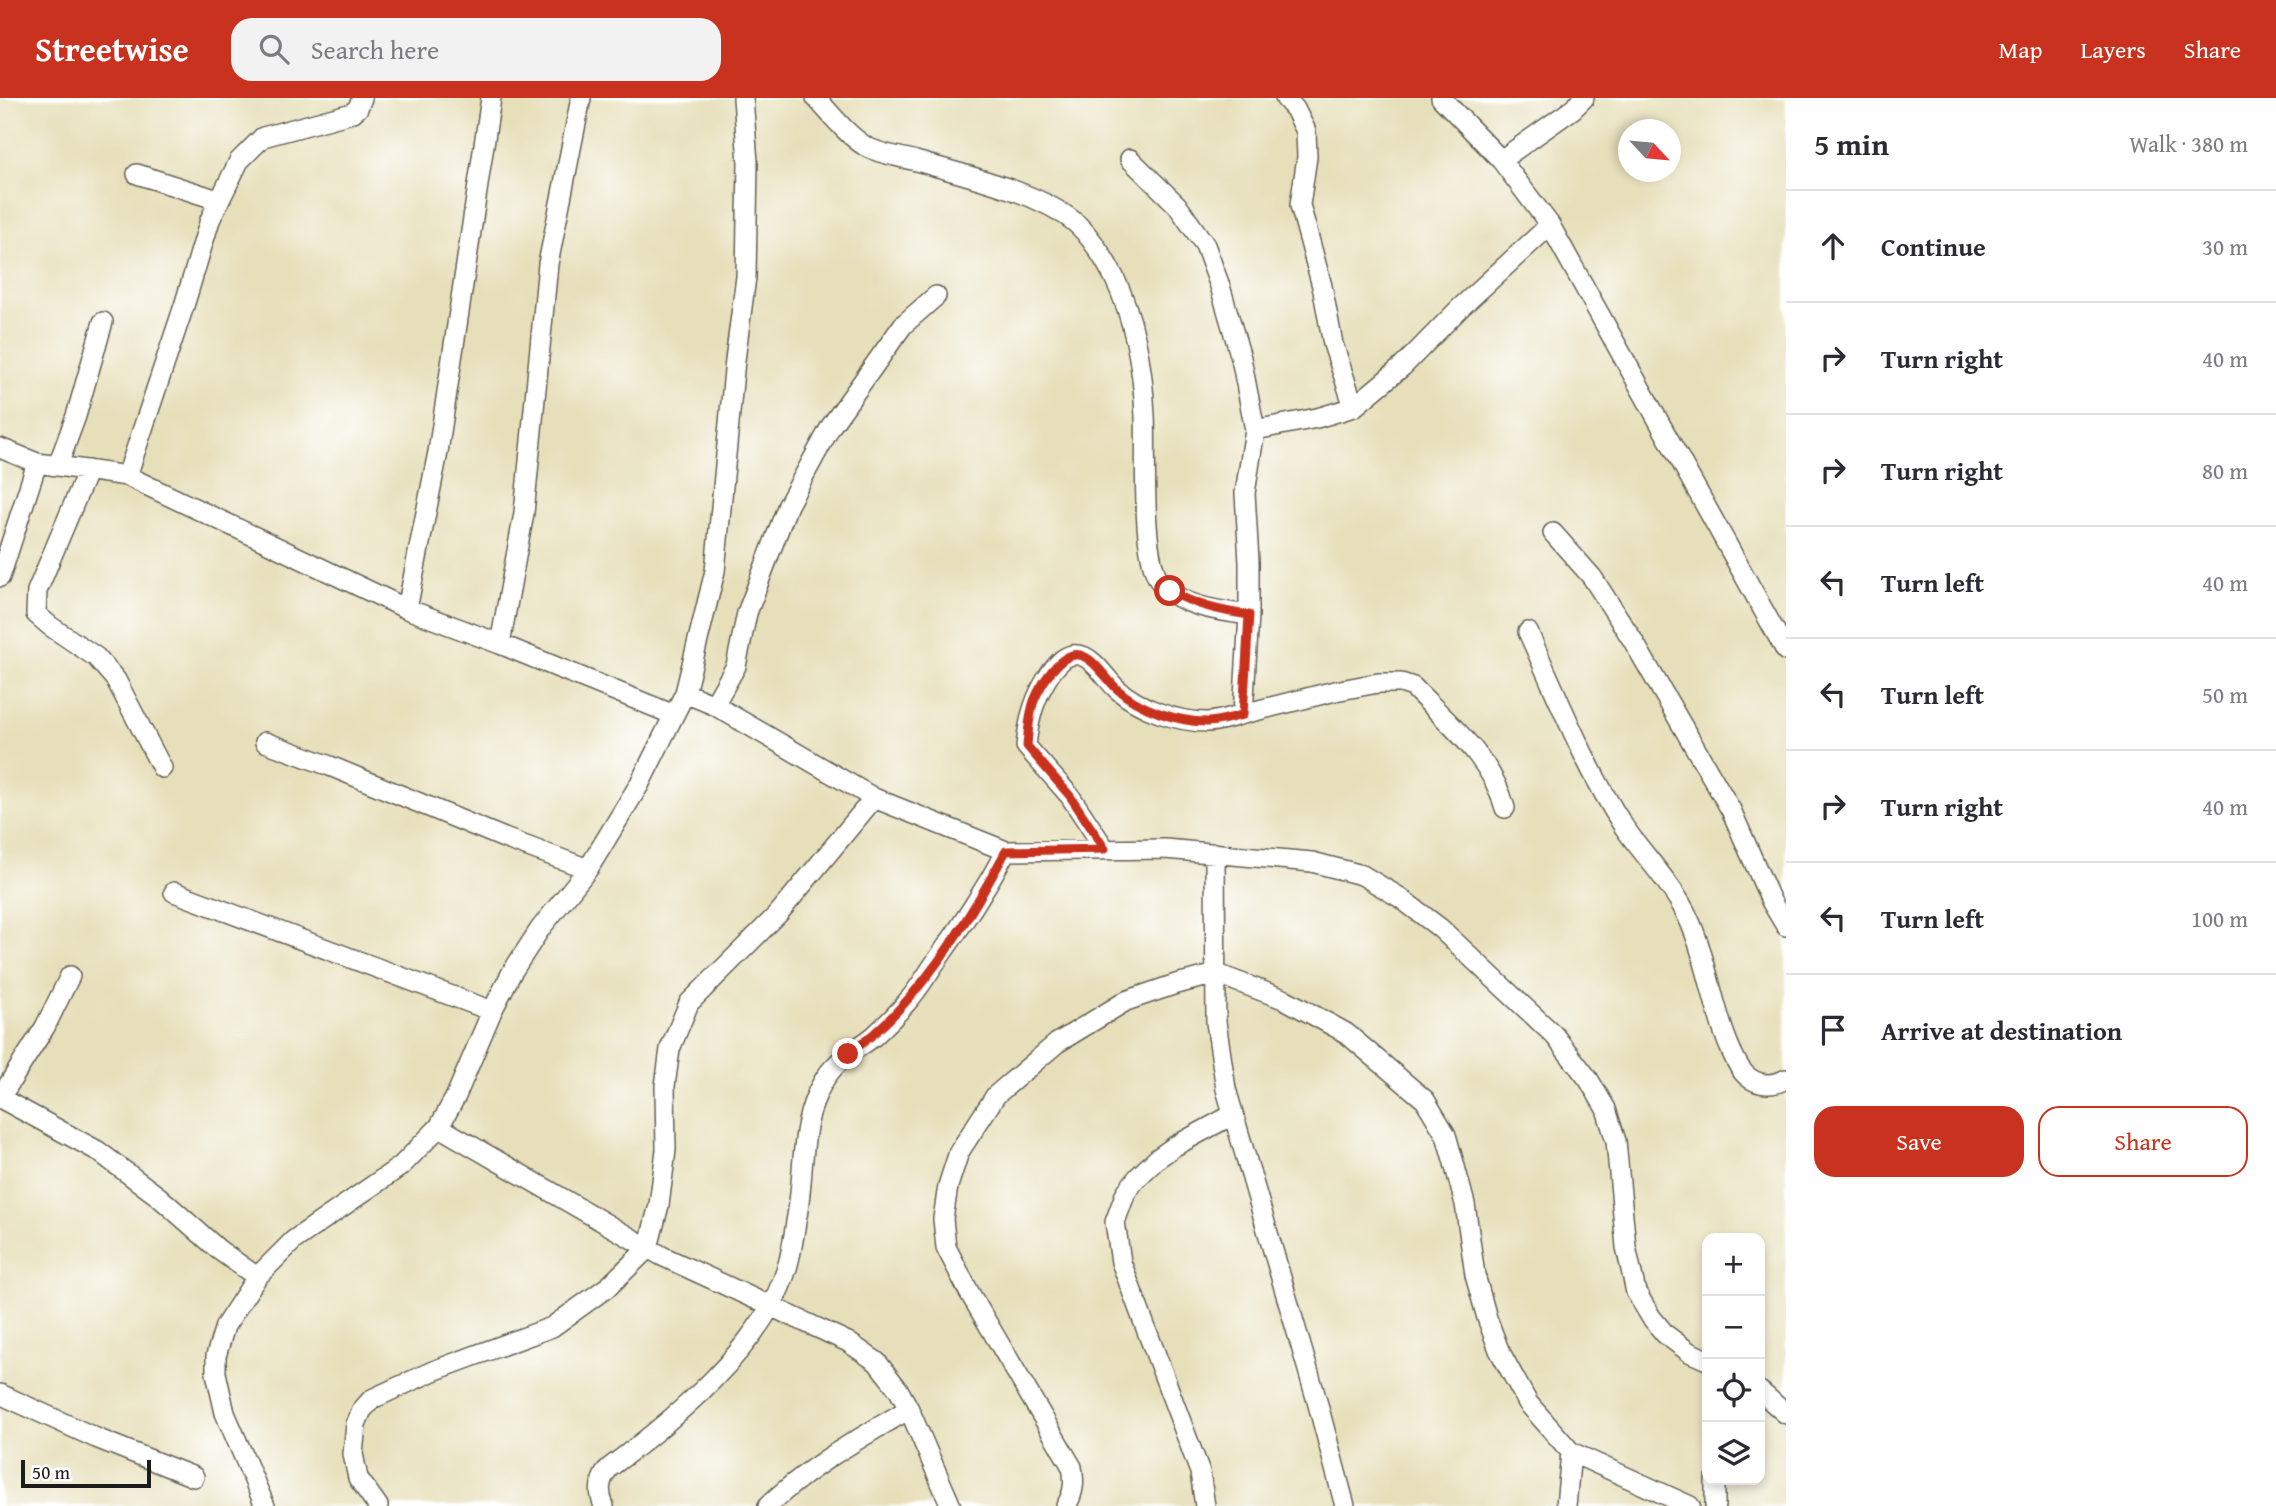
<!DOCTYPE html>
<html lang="en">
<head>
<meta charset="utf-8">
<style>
  :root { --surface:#fff; --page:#f2f2f3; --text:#2b2b33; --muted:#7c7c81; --line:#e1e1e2; --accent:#c8321e }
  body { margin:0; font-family:"Gentium Book Plus",serif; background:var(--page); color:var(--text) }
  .controls { position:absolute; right:21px; bottom:21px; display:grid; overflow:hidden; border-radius:14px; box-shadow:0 4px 10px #0003 }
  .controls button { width:63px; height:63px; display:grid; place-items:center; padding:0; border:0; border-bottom:2px solid var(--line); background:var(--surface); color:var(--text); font:35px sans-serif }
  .compass { position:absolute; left:1618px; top:21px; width:63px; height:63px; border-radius:50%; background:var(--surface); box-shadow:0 4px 10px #0003; rotate:116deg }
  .scale { position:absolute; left:21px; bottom:18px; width:130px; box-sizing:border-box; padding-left:7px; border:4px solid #1c1c1c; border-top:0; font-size:19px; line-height:24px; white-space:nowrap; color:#1c1c1c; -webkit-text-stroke:5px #fff; paint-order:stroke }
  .stop { position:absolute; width:21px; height:21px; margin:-16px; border:5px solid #c8321e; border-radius:50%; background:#fff }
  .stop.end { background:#c8321e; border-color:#fff; box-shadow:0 2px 7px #0008 }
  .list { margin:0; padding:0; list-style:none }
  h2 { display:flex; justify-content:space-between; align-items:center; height:91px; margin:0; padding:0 28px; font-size:30px }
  h2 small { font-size:23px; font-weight:400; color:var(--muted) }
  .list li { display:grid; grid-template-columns:46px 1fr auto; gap:21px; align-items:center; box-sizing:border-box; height:112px; padding:0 28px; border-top:2px solid var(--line) }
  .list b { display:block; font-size:26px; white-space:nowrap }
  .list em { font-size:23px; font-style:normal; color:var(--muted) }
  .actions { display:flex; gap:14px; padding:21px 28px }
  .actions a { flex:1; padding:16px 0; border:2px solid var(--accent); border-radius:21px; text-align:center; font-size:24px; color:var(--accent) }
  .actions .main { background:var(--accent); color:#fff }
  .icon { flex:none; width:38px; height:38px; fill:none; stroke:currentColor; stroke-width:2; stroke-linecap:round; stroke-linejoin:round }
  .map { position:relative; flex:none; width:1786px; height:1408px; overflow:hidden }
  header { display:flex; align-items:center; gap:42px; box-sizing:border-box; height:98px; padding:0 35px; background:var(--accent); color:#fff }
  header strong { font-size:33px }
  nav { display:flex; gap:38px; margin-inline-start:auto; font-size:24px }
  .search { width:490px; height:63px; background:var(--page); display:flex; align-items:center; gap:18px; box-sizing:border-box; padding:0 24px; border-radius:21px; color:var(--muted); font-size:26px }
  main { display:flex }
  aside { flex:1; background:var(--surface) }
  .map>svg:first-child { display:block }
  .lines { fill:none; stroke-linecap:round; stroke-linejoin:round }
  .minor-casing { stroke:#636053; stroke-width:22 }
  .minor { stroke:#fff; stroke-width:19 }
  .route { stroke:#c8321e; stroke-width:9 }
</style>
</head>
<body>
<header>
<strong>Streetwise</strong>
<div class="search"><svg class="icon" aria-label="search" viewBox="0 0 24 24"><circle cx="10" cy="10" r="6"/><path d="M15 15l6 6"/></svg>Search here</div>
<nav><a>Map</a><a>Layers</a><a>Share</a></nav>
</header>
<main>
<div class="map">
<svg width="1786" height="1408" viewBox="0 0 1786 1408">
  <rect width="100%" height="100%" fill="#fff"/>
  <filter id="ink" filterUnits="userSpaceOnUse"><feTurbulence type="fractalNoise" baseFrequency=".0143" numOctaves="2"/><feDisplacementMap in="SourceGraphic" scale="14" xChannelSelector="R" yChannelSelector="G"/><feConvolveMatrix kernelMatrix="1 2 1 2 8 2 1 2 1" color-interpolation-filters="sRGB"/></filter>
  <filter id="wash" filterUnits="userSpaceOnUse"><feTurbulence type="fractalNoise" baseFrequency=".00686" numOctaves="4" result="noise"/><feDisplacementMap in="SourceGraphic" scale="28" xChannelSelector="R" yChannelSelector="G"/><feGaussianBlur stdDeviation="1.57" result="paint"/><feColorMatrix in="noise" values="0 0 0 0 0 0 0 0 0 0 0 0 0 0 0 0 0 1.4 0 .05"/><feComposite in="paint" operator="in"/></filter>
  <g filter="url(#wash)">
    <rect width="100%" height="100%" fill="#e7dfba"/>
  </g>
  <g filter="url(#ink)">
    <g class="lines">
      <!-- minor casing -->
      <g class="minor-casing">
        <path id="minor" d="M 816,0 C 831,16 846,36 865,48 C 881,57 899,58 916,63 C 962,76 1043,95 1078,127 C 1093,141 1104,160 1114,179 C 1135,222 1143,270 1145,318 C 1147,352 1140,460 1161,485 C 1181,509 1220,513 1249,517 L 1243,616 C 1232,619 1218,624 1207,624 C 1178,624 1139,611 1117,591 C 1106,581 1093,558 1078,557 C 1066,555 1059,565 1052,573 C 1035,597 1029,619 1026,648 L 1070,698 L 1105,751
          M 1285,0 L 1295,11 L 1306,33 L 1307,59 L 1300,107 L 1322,188 L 1333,246 L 1354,309
          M 1441,0 L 1501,62 L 1550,127 L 1786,553
          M 1130,61 L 1177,107 L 1205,147 L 1220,188 L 1241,260 L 1255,332
          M 1501,62 L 1573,11 L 1584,0
          M 137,76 L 218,102
          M 0,350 L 37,365 L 127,378 L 407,511 L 500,546 L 674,617
          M 58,367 L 76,318 L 103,224
          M 88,372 L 37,493 L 36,516 L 50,528 L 96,559 L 116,582 L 162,670
          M 127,378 L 184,208 L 210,122 L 239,63 L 263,39 L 352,15 L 358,10 L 362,0
          M 1553,435 L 1592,479 L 1632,541 L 1731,712 L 1771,803 L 1786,828
          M 0,479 L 37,365
          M 407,511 L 438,354 L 491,0
          M 1249,517 L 1249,464 L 1245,395 L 1255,332 L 1317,320 L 1354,309 L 1403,268 L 1460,210 L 1550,127
          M 1528,534 C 1558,599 1585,669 1624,729 C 1642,755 1665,778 1681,806 C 1709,853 1712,923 1740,970 C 1751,987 1770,990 1786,981
          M 500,546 L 524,415 L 548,166 L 581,0
          M 685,595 L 714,607 L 874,700 L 1006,753 L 1165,751 L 1312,764 L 1362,777 L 1399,799 L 1440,830 L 1554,937 L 1589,982 L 1606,1011 L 1616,1043 L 1626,1149 L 1636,1194 L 1651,1219 L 1665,1236 L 1689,1254 L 1707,1262
          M 714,607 L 736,568 L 747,515 L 788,407 L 831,328 L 903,227 L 936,198
          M 1243,616 L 1335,593 L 1378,585 L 1401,585 L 1413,589 C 1447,624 1492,660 1505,710
          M 265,644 L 330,668 L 504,740 L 588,771
          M 1215,755 L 1216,924 L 1226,991 L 1317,1303 L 1345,1408
          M 174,794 L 492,913
          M 0,1000 L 98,1053 L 159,1099 L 219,1152 L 257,1179
          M 0,1000 L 45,929 L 70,878
          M 439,1029 L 648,1150 L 659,1107 L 666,1052 L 665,988 L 670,951 L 689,905 L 778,816 L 874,700
          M 1760,1293 L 1786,1316
          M 0,1296 L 96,1340 L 194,1379
          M 1715,1382 L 1715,1408
          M 265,1408 L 225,1315 L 216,1275 L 216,1258 L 225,1228 L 257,1179 L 294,1142 L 401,1068 L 439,1029 L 456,998 L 492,913 L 512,874 L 540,831 L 588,771 L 639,687 L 685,595 L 715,473 L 735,262 L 746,179 L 748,64 L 743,0
          M 378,1408 L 358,1380 L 353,1356 L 356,1326 L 362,1312 L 372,1301 L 433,1273 L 552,1229 L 609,1188 L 648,1150 L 662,1158 L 848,1244 L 877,1264 L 898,1291 L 909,1311
          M 604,1408 C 598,1394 599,1382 609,1370 C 672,1323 764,1248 787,1170 C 792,1154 794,1135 797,1118 C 805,1074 799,1024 823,984 C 835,962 855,953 874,938 C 885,928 897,916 907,904 C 918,892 926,878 935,865 C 961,829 985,792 1006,753
          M 768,1408 C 808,1368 861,1340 909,1311 L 951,1408
          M 1066,1408 C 1074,1395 1075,1384 1072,1369 L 969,1194 L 946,1149 L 943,1121 L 948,1088 L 959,1054 L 996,997 L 1057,945 L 1126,903 L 1176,886 L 1217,876 L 1286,902 L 1346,935 L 1425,1002 L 1446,1037 L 1454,1065 L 1465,1106 L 1475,1177 L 1487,1220 L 1499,1252 L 1528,1305 L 1571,1354 L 1690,1408
          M 1205,1408 L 1200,1374 L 1121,1164 L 1115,1124 L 1126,1094 L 1138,1079 L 1158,1060 L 1175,1048 L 1232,1017
          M 1566,1408 L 1571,1354"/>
      </g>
      <!-- minor -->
      <use href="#minor" class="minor"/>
    </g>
  </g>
  <g class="lines" filter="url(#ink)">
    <!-- route -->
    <path class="route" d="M 848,956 C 916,909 967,825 1006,753 L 1105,751 L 1070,698 L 1027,648 C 1028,633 1029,620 1033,606 C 1038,590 1062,549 1083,558 C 1097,564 1106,581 1117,591 C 1139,611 1178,624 1207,624 C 1218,624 1232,619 1243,617 L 1249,517 C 1220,513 1195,507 1170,493"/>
  </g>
</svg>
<div class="controls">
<button>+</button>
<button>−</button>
<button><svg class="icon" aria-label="locate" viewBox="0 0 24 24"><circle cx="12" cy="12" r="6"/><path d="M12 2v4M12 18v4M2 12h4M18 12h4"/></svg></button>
<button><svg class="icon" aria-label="layers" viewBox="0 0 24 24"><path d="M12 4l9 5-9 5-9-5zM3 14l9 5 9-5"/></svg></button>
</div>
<svg class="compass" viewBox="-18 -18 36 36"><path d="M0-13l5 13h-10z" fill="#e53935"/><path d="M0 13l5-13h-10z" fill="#7c7c81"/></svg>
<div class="scale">50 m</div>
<div class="stop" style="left:1170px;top:493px"></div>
<div class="stop end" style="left:848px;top:956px"></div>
</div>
<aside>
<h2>5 min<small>Walk · 380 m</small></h2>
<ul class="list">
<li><svg class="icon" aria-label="ahead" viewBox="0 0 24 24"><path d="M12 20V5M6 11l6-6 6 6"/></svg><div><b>Continue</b></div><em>30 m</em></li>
<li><svg class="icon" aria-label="right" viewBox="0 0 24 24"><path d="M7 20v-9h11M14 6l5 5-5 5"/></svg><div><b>Turn right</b></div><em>40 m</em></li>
<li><svg class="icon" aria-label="right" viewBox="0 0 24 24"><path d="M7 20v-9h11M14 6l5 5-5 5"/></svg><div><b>Turn right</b></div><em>80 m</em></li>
<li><svg class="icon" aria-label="left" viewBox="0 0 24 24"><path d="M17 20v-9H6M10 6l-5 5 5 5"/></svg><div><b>Turn left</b></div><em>40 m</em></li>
<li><svg class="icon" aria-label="left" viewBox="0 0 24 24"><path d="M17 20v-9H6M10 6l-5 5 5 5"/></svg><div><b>Turn left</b></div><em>50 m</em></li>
<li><svg class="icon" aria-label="right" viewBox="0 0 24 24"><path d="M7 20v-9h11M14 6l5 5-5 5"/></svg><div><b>Turn right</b></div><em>40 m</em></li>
<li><svg class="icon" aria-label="left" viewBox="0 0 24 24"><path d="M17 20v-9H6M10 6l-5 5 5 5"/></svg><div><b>Turn left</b></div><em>100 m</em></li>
<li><svg class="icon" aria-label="arrive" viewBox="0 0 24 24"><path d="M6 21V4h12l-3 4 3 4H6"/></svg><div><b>Arrive at destination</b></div></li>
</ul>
<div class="actions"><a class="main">Save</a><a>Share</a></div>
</aside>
</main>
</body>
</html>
